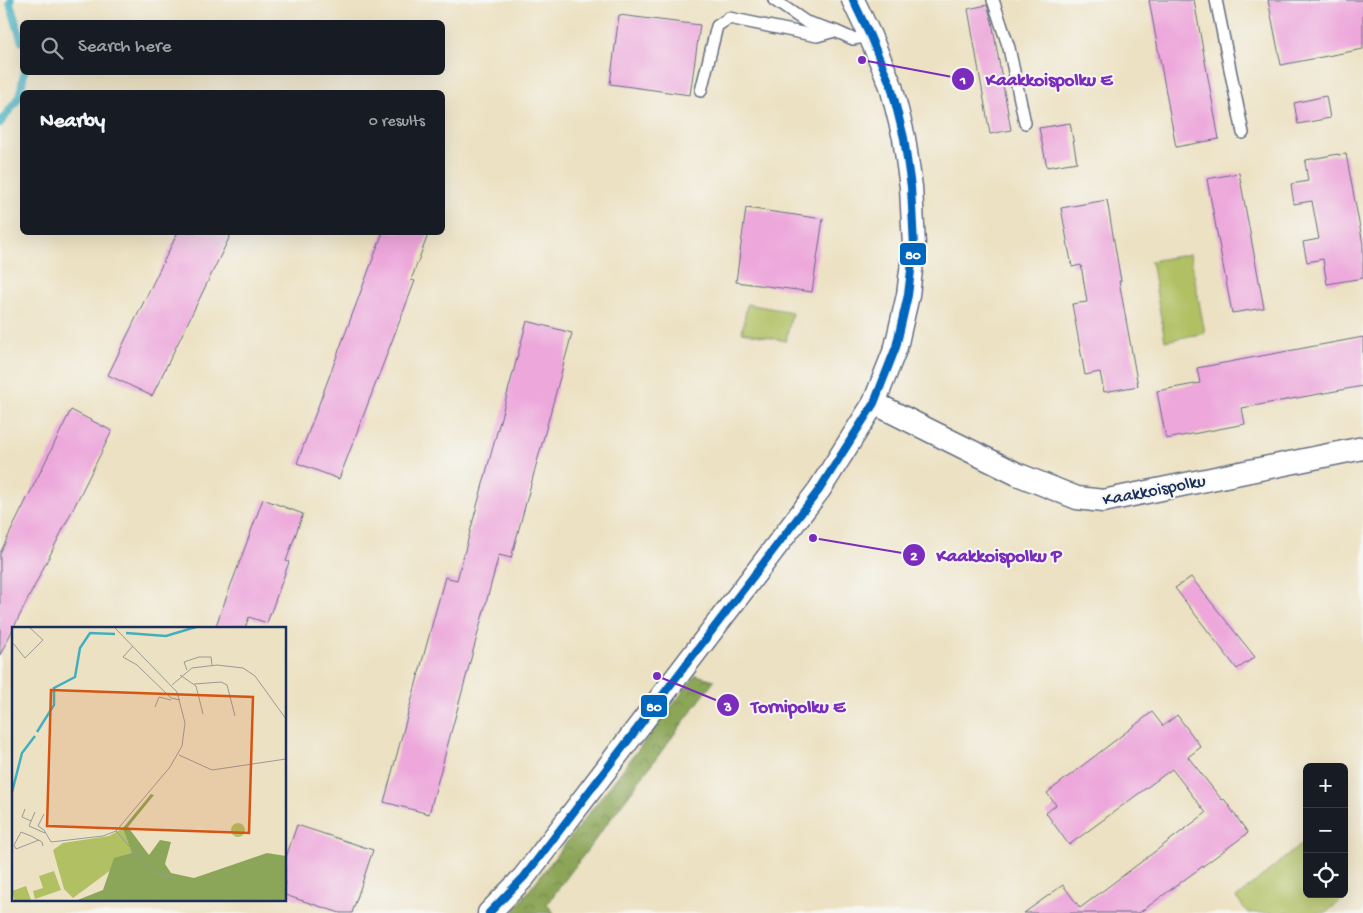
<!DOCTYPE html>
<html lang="en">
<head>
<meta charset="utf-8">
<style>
  :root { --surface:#171b24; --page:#20242c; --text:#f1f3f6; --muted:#9ea1a6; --line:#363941 }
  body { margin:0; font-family:"Gochi Hand",sans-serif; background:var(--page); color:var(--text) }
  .controls { position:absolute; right:15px; bottom:15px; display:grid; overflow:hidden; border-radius:8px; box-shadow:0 5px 20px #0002 }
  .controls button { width:45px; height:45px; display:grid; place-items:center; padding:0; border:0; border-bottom:1px solid var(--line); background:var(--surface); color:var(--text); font:25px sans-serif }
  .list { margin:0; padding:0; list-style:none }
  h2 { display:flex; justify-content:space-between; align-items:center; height:65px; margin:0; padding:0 20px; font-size:21px }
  h2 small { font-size:16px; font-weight:400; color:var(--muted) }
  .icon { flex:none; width:28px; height:28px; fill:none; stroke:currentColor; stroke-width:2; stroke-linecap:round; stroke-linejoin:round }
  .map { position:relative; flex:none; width:1363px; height:913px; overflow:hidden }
  .search { position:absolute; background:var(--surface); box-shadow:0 5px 20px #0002; left:20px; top:20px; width:425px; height:55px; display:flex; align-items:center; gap:12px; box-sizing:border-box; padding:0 18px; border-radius:8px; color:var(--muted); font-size:19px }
  .panel { position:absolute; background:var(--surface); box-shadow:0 5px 20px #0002; left:20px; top:90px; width:425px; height:145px; border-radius:8px }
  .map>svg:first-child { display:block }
  .green { fill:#b1c063; stroke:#667860 }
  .forest { fill:url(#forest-crowns); stroke:#546a5c }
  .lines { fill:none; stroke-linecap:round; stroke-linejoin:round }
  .stream { stroke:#42afc0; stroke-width:8 }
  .building { fill:#eda7db }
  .service-casing { stroke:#646d81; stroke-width:14 }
  .minor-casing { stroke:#646d81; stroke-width:25 }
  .service { stroke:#fff; stroke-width:11 }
  .minor { stroke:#fff; stroke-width:22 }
  .bus-1-casing { stroke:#f6f6f2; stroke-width:11 }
  .bus-1 { stroke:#0065bd; stroke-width:8 }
  .labels { text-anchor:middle; stroke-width:4; stroke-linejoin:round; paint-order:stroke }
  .street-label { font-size:18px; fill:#1b2f5e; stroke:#f6f6f2 }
  .inset-river { fill:none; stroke:#42afc0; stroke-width:2.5 }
  .inset-road { fill:none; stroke:#989a9a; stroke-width:1 }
  .view { fill:#d45514; fill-opacity:0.15; stroke:#d45514; stroke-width:2.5 }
  .inset-edge { fill:none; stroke:#1b2f5e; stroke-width:2.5 }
  .leader { fill:none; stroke:#7b2cbf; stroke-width:2 }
  .callout-dot { fill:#7b2cbf; stroke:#f6f6f2; stroke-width:2 }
  .mark-label { font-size:15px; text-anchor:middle; font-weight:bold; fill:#fff }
  .callout-label { font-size:19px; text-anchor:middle; font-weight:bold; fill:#7b2cbf; stroke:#f6f6f2; stroke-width:4; stroke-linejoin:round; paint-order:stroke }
  .line-badge { stroke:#f6f6f2; stroke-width:2 }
  .badge-label { font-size:14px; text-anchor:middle; font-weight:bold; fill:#fff }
</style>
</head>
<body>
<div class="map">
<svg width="1363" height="913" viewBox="0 0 1363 913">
  <defs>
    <pattern id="forest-crowns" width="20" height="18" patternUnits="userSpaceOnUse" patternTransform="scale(1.25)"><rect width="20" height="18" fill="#8ca659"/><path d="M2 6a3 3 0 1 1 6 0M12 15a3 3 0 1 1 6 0" fill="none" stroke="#72884d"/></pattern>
  </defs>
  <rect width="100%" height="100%" fill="#f6f6f2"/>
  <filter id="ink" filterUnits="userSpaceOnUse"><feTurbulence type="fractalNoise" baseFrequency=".02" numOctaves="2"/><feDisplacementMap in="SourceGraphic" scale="10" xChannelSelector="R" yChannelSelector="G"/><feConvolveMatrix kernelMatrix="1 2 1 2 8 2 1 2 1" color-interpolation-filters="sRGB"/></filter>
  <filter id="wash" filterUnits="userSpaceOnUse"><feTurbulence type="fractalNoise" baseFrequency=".0096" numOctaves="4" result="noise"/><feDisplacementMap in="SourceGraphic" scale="20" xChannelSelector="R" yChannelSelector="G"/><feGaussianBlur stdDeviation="1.12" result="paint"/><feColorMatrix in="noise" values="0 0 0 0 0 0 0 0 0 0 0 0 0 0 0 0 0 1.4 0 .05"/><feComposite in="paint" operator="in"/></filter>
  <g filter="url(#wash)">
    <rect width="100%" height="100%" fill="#ece1c2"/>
    <!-- green -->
    <path class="green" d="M 1190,254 L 1205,333 L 1165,341 L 1151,261 Z
      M 747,304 L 792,312 L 786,341 L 742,332 Z
      M 1305,841 L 1307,843 L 1307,894 L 1344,894 L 1344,888 L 1349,894 L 1325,913 L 1248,913 L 1236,898 Z"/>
    <!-- forest -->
    <path class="forest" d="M 696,675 L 715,680 L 547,904 L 554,913 L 515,913 L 514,910 Z"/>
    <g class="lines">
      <!-- stream -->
      <path class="stream" d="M 11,0 L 10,3 L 22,42
        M 0,123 L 20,96 L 24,72"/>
    </g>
    <g id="blocks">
      <!-- building -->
      <path class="building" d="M 1149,0 L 1194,0 L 1219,139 L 1176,147 Z
        M 1268,0 L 1363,0 L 1363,49 L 1281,65 Z
        M 987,5 L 992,22 L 1011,130 L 990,134 L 968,9 Z
        M 619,15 L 700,25 L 690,95 L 610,84 Z
        M 1326,96 L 1330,118 L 1298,124 L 1294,103 Z
        M 1070,123 L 1077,162 L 1047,167 L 1039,128 Z
        M 1338,154 L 1338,155 L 1346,154 L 1363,244 L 1363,278 L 1327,284 L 1323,259 L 1307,262 L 1303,242 L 1319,239 L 1312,201 L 1294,204 L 1291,184 L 1308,181 L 1305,162 L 1306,160 Z
        M 1239,173 L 1264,308 L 1232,313 L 1207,179 Z
        M 1107,200 L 1121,281 L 1119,281 L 1138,386 L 1104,392 L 1100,372 L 1085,375 L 1072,304 L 1087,302 L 1081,265 L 1072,267 L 1061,208 Z
        M 746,208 L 823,219 L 812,292 L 736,282 Z
        M 178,232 L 232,232 L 152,396 L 108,375 Z
        M 383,232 L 429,232 L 411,280 L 415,281 L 339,479 L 297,463 Z
        M 527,321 L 572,333 L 511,558 L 499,555 L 429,814 L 384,802 L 445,577 L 457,580 Z
        M 1363,337 L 1363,386 L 1242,408 L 1245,424 L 1166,439 L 1157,391 L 1200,383 L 1197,368 Z
        M 71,410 L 112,431 L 0,655 L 0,553 Z
        M 263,499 L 303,514 L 286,561 L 289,562 L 267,623 L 249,617 L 245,628 L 215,628 Z
        M 1191,577 L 1255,657 L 1237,669 L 1175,588 Z
        M 1152,712 L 1163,726 L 1177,715 L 1201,747 L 1188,757 L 1222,800 L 1224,799 L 1248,833 L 1139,913 L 1024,913 L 1063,885 L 1080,908 L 1206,813 L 1172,769 L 1069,845 L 1046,813 L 1056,805 L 1047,793 Z
        M 297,825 L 373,850 L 352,913 L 340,913 L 285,895 L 285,860 Z"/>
    </g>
  </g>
  <g filter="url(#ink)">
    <use href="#blocks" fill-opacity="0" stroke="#646d81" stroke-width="1"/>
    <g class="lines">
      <!-- service casing -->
      <g class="service-casing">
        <path id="service" d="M 774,0 L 806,22 L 835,31 L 853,39 L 870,36
          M 993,0 L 1009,48 L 1025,123
          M 1216,0 L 1243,133
          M 701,91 L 717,26 L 729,18 L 817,36 L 835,31"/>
      </g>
      <!-- minor casing -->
      <g class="minor-casing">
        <path id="minor" d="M 874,403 L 1017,474 L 1077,498 L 1103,501 L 1363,448
          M 489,913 L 524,877 L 819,490 L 874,403 L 896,347 L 908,295 L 914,246 L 911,187 L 904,138 L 891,86 L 870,36 L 853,0"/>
      </g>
      <!-- service -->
      <use href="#service" class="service"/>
      <!-- minor -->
      <use href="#minor" class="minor"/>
      <!-- bus-1 casing -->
      <g class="bus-1-casing">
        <path id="bus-1" d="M 489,913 L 524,877 L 819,490 L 874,403 L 896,347 L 908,295 L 914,246 L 911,187 L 904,138 L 891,86 L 870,36 L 853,0"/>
      </g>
      <!-- bus-1 -->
      <use href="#bus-1" class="bus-1"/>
    </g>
  </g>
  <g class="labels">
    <!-- street labels -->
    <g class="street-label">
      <text transform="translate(1154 489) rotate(-11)" y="6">Kaakkoispolku</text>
    </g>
  </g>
  <!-- overview -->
  <g transform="translate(12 627)">
    <rect width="274" height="274" fill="#ece1c2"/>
    <path d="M219 203a7 7 0 1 1 14 0a7 7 0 1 1-14 0ZM 111,201 L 126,223 L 61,271 L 52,262 L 41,223 L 51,216 L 97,209 ZM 42,244 L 49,263 L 23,272 L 21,264 L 31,261 L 27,249 ZM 14,259 L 19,273 L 3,274 L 0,264 Z" fill="#b1c063"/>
    <path d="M 139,167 L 142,168 L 116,200 L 137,228 L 148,213 L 159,215 L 153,237 L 159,246 L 182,251 L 255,226 L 274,229 L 274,274 L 63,274 L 91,263 L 102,231 L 120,226 L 111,201 Z" fill="#8ca659"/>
    <path class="inset-river" d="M 114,6 L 154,9 L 184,0M 25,105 L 42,78 L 42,61 L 63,50 L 68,21 L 78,6 L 103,7M 0,165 L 10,126 L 23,109"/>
    <path class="inset-road" d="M 0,15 L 13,31 L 31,13 L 17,0M 121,19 L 111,30 L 125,38 L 159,71 L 168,73M 175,43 L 172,35 L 187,30 L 199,30 L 200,38M 168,48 L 184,59 L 191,87M 182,57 L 209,55 L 215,58 L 223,89M 160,58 L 180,41 L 205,38 L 231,41 L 243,49 L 274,92M 143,80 L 147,70 L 159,73M 167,128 L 200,143 L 274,132M 13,182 L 10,190 L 19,194M 23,185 L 17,199 L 33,206M 32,187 L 26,199 L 32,203 L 39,215 L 91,209 L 104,204 L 158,140 L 170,119 L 173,96 L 165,65 L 102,0M 104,204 L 131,235 L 143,245 L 159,251M 27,213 L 4,222 L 2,218 L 9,205 L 19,209 L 30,215 L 31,219"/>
    <path class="view" d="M 39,63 L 241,70 L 237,206 L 35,199 Z"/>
    <rect width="274" height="274" class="inset-edge"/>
  </g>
  <!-- callouts -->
  <path class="leader" d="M862 60L963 79M813 538L914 555M657 676L728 705"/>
  <g class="callout-dot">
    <circle cx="862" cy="60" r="5"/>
    <circle cx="813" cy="538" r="5"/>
    <circle cx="657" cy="676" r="5"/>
    <circle cx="963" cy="79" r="12"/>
    <circle cx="914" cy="555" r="12"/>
    <circle cx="728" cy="705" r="12"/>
  </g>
  <g class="mark-label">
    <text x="963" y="84">1</text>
    <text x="914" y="560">2</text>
    <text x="728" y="711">3</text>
  </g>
  <g class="callout-label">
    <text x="1049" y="85">Kaakkoispolku E</text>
    <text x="999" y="561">Kaakkoispolku P</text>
    <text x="798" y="712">Tornipolku E</text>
  </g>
  <g class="line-badge">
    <rect x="899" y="242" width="28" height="24" rx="5" fill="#0065bd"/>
    <rect x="640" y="694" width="28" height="24" rx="5" fill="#0065bd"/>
  </g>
  <g class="badge-label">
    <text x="913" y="259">80</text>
    <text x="654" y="711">80</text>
  </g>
</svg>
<div class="controls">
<button>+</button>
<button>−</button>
<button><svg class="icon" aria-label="locate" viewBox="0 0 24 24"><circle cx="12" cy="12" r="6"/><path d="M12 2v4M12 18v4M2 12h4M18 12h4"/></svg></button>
</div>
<div class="search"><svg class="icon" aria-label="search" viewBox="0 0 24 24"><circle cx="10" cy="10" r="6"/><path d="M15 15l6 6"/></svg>Search here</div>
<section class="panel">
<h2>Nearby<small>0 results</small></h2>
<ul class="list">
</ul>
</section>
</div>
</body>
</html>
